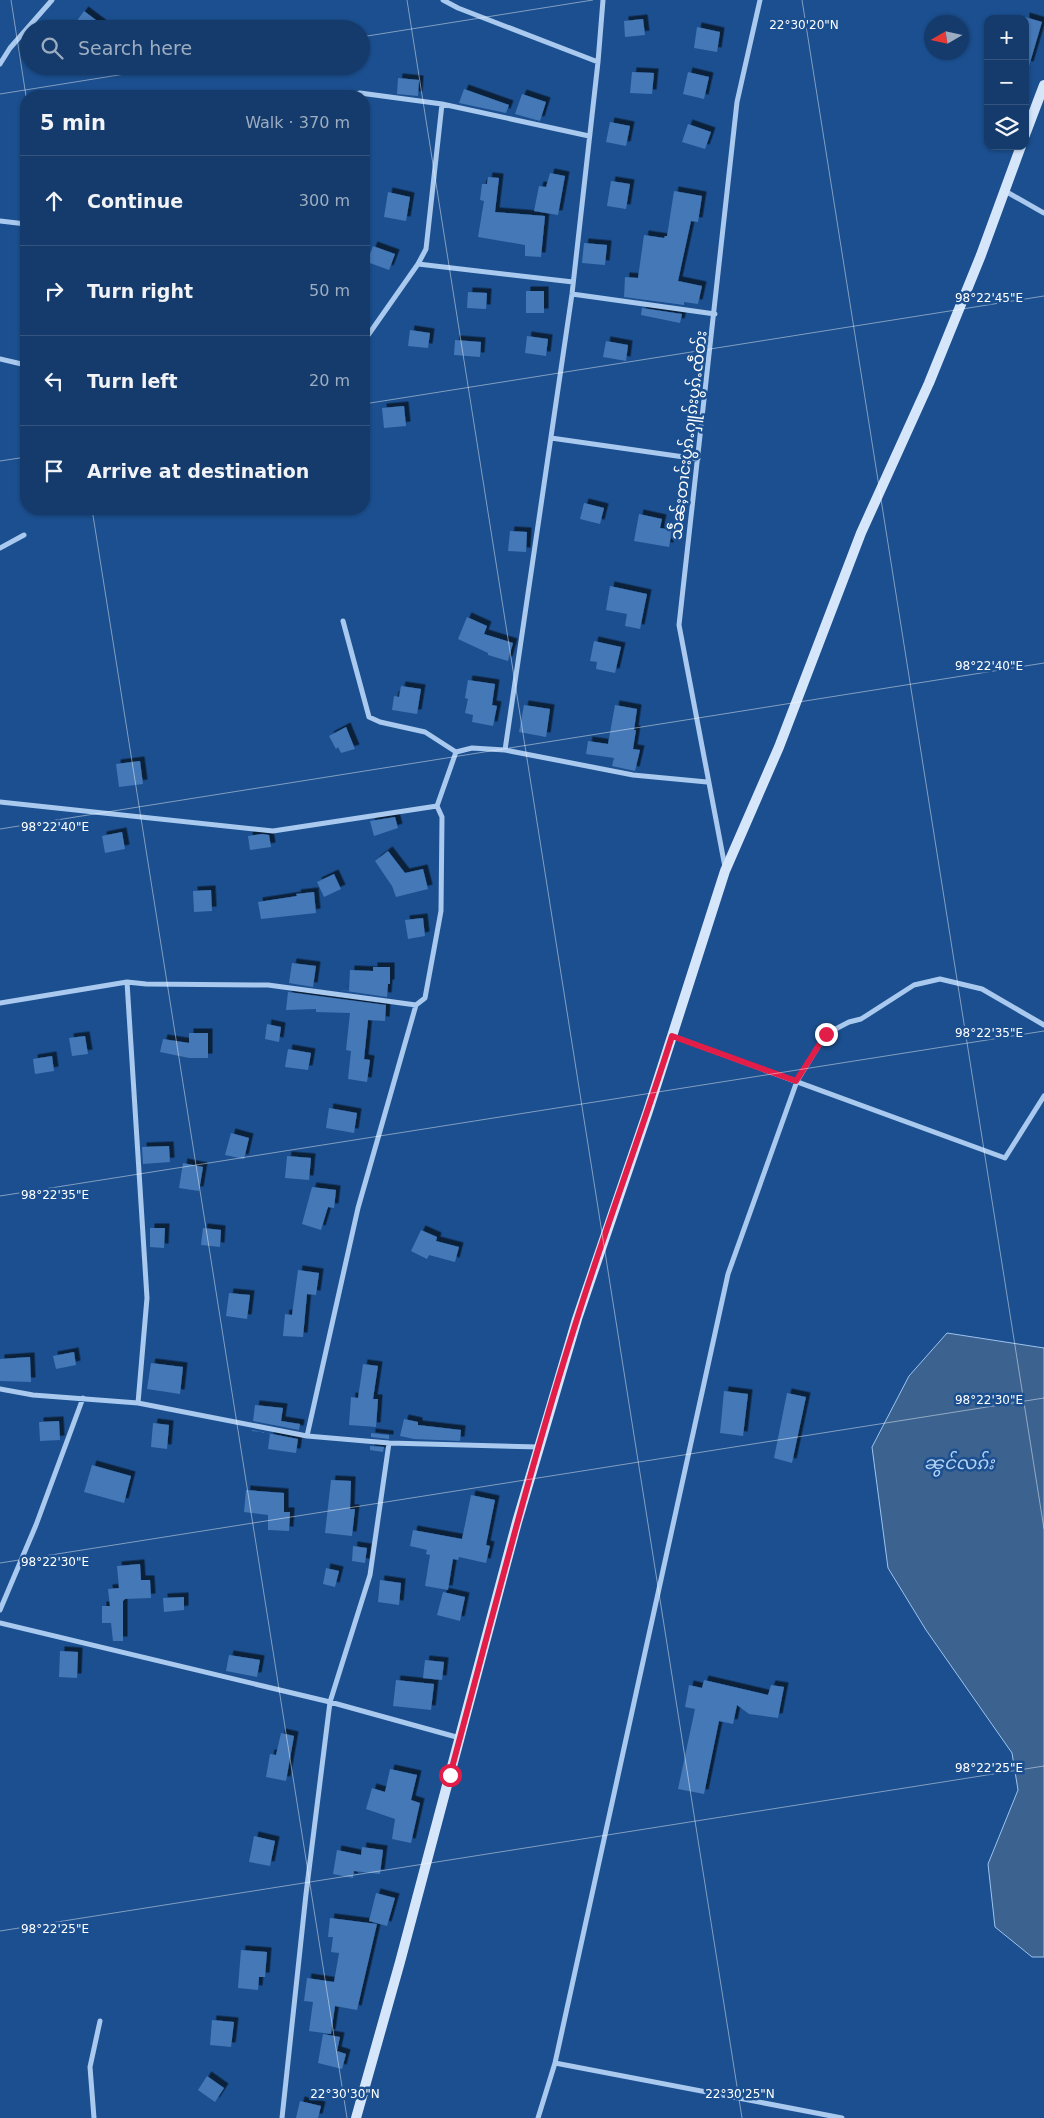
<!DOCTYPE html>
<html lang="en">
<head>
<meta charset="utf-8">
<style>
  :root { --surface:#143b6b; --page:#214673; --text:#f1f3f6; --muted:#9dadc1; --line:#33557e }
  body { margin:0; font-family:"DejaVu Sans","Noto Sans Myanmar",sans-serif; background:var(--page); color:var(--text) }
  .controls { position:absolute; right:15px; top:15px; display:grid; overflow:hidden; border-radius:10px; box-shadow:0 1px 4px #0004 }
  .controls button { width:45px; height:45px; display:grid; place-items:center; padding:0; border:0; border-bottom:1px solid var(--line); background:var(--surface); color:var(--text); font:25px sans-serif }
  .compass { position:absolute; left:924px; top:15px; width:45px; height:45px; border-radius:50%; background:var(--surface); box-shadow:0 1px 4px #0004; rotate:261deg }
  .stop { position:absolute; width:15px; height:15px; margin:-11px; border:4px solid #e11d48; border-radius:50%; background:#fff }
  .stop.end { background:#e11d48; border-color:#fff; box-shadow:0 1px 5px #0008 }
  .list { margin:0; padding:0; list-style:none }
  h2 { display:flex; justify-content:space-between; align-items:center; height:65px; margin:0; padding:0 20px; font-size:21px }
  h2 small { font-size:16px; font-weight:400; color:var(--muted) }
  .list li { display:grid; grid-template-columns:32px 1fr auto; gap:15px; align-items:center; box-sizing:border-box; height:90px; padding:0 20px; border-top:1px solid var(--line) }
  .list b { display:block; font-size:19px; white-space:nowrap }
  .list em { font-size:16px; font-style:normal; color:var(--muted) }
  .icon { flex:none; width:28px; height:28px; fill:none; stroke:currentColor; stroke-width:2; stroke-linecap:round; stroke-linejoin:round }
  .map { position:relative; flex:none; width:1044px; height:2118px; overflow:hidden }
  .search { position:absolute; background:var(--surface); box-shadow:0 1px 4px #0004; left:20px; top:20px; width:350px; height:55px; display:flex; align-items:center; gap:12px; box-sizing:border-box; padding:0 18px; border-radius:28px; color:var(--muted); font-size:19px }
  .panel { position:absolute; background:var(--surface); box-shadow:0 1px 4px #0004; left:20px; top:90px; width:350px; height:425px; border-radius:20px }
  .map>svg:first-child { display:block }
  .water { fill:#3c6290; stroke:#9cc4f0 }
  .building { fill:#4478b7; filter:url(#shadow) }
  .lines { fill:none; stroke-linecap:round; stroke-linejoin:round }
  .street { stroke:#a9c9ee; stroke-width:5 }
  .secondary { stroke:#d6e6fa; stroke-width:10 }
  .route { stroke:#e11d48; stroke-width:6 }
  .ticks { fill:none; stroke:#fff; stroke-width:1; stroke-opacity:0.45 }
  .labels { text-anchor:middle; stroke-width:5; stroke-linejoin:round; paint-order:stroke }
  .street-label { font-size:16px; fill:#fff; stroke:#1b4f8f }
  .water-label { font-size:18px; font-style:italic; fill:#b5d3f5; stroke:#1b4f8f }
  .ticks-label { font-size:12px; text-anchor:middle; fill:#fff; stroke:#1b4f8f; stroke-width:5; stroke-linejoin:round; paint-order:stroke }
</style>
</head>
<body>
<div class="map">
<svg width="1044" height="2118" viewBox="0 0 1044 2118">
  <defs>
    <filter id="shadow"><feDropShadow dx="4.5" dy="-4.5" stdDeviation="0" flood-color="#0009"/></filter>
  </defs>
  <rect width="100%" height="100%" fill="#1b4f8f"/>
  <!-- water -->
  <path class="water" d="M 947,1333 L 1044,1348 L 1044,1957 L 1032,1957 L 995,1927 L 988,1864 L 1018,1790 L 1012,1753 L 926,1630 L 888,1568 L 872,1447 L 909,1376 Z"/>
  <!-- building -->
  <path class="building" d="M 84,11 L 108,29 L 71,29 Z
    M 1025,17 L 1042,22 L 1029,66 L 1025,65 Z
    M 643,19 L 645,35 L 625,37 L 624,21 Z
    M 697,27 L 720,32 L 717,52 L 694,48 Z
    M 632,72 L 654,73 L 652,94 L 630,93 Z
    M 688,72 L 709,77 L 704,99 L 683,94 Z
    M 398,78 L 419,80 L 418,96 L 397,94 Z
    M 464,89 L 509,105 L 506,113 L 459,103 Z
    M 522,94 L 546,102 L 540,121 L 515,114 Z
    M 610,122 L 630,126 L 626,146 L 606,142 Z
    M 688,124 L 711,132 L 705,149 L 682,142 Z
    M 550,173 L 565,176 L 558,215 L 534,211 L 539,186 L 546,187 Z
    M 488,177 L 499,178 L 495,212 L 545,216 L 541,257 L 525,256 L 525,245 L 478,237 L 484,201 L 480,200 L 482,184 L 487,184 Z
    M 611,181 L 630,184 L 626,209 L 607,206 Z
    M 674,191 L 702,196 L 698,222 L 691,221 L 678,281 L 702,286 L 698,304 L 684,302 L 684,305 L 624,297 L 625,277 L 638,278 L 644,235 L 664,238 L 665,236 L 667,236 Z
    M 388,192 L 410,197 L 406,221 L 384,217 Z
    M 584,243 L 607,245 L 605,265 L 582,263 Z
    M 373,246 L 395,254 L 389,270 L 367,262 Z
    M 526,291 L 544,291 L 544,313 L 526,313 Z
    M 468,292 L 487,293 L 486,309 L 467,308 Z
    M 642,308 L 682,314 L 680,323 L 641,315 Z
    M 410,330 L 430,333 L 428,348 L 408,346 Z
    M 527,336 L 548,339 L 546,356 L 525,353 Z
    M 455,340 L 481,342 L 480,357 L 454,355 Z
    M 606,341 L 628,345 L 626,361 L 603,357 Z
    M 404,406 L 406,426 L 384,428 L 382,408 Z
    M 584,503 L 604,508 L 600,524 L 580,519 Z
    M 639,514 L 662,519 L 660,528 L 672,530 L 669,547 L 634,541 Z
    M 510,531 L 527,532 L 526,552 L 508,551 Z
    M 610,586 L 647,594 L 640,629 L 625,626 L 627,614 L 606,610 Z
    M 467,617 L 487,626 L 484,634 L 513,643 L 508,661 L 488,655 L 488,653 L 458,639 Z
    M 594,641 L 621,647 L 615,673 L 596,669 L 597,662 L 590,661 Z
    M 468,680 L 495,684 L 492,705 L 497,706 L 493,726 L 472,722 L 473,715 L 465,713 L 468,699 L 465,698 Z
    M 401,686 L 421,689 L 417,714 L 392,710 L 394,696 L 399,697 Z
    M 524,705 L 550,709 L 546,737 L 519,732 Z
    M 615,705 L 637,709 L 634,730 L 636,730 L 633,749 L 640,750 L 635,771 L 612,766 L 614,758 L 586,754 L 588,741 L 608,744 Z
    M 346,727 L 355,749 L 341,753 L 338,747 L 336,749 L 329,736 Z
    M 140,761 L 143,784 L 119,787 L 116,764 Z
    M 395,817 L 398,828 L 374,836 L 370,821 Z
    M 122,832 L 125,849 L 105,853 L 102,836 Z
    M 262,834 L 269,835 L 271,847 L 250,850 L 248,836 Z
    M 388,851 L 405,873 L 423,869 L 428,889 L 396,897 L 392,886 L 375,861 Z
    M 334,874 L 341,889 L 324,897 L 317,882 Z
    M 211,890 L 212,911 L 194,912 L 193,891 Z
    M 314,892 L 316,913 L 261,919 L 258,902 L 297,896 L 296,894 Z
    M 423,918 L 425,936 L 408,939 L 405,920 Z
    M 292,963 L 316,966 L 313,987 L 289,983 Z
    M 373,967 L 390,967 L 390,984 L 388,984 L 387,997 L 339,990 L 349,991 L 350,970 L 373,971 Z
    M 288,992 L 386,1005 L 385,1021 L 368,1020 L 364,1059 L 370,1060 L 367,1082 L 348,1079 L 351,1051 L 346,1050 L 350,1013 L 316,1012 L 316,1009 L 286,1010 Z
    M 267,1024 L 281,1027 L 279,1042 L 265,1039 Z
    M 189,1033 L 208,1033 L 208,1058 L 189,1058 L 160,1052 L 163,1039 L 189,1043 Z
    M 85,1036 L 88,1054 L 72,1056 L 69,1038 Z
    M 288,1049 L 311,1053 L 308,1070 L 285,1067 Z
    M 52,1056 L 54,1071 L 35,1074 L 33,1059 Z
    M 329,1108 L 357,1113 L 354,1133 L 326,1128 Z
    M 231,1133 L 249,1138 L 244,1159 L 225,1155 Z
    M 169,1146 L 170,1162 L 143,1164 L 142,1147 Z
    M 287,1156 L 311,1158 L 309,1180 L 285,1178 Z
    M 183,1163 L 203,1167 L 199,1191 L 179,1188 Z
    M 312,1187 L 336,1190 L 334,1208 L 328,1207 L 321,1230 L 302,1224 Z
    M 150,1228 L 165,1228 L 164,1248 L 150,1247 Z
    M 203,1228 L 221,1230 L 220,1247 L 201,1245 Z
    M 421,1230 L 437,1237 L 436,1241 L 459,1247 L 455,1262 L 429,1255 L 427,1259 L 411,1251 Z
    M 298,1270 L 319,1273 L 316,1295 L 307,1294 L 303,1337 L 283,1336 L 285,1314 L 292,1315 Z
    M 229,1293 L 250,1295 L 247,1319 L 226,1316 Z
    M 74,1352 L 76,1365 L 56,1369 L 53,1356 Z
    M 30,1357 L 31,1382 L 0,1381 L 0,1359 Z
    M 151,1363 L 183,1367 L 180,1394 L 147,1389 Z
    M 363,1364 L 378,1366 L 373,1399 L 378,1399 L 376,1427 L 349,1425 L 351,1397 L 358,1398 Z
    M 724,1391 L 748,1394 L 743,1436 L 720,1433 Z
    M 787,1393 L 806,1397 L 792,1463 L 774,1458 Z
    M 255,1405 L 283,1408 L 281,1421 L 300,1424 L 299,1430 L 253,1421 Z
    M 404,1419 L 418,1422 L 418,1425 L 461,1430 L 460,1441 L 414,1439 L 400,1436 Z
    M 59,1421 L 60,1440 L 40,1441 L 39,1422 Z
    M 153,1423 L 169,1425 L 167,1449 L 151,1447 Z
    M 252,1430 L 298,1439 L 296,1453 L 268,1449 L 270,1433 L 252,1431 Z
    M 371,1433 L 389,1435 L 389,1439 L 371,1437 Z
    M 370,1446 L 384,1447 L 383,1452 L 370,1450 Z
    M 92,1465 L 131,1476 L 124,1503 L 84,1492 Z
    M 331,1480 L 351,1481 L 350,1509 L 355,1509 L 352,1536 L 325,1533 Z
    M 246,1490 L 284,1493 L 284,1512 L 290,1512 L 289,1531 L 268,1530 L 268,1515 L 244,1512 Z
    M 471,1495 L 495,1500 L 486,1545 L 490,1546 L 486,1563 L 459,1557 L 458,1560 L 453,1559 L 448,1590 L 425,1586 L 430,1555 L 426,1554 L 427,1550 L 410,1546 L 413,1530 L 462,1539 Z
    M 353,1546 L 367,1548 L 365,1563 L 352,1561 Z
    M 140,1564 L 141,1580 L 150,1580 L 151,1598 L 125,1599 L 123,1601 L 123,1641 L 113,1641 L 111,1623 L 102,1623 L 102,1606 L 110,1606 L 108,1589 L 119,1588 L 117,1566 Z
    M 326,1568 L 339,1571 L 335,1587 L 323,1584 Z
    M 380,1580 L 401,1583 L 399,1605 L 378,1602 Z
    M 443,1592 L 465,1597 L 460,1621 L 437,1615 Z
    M 184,1597 L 184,1610 L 164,1612 L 163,1598 Z
    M 60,1651 L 78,1652 L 77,1678 L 59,1677 Z
    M 229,1655 L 260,1660 L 257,1677 L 226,1671 Z
    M 425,1660 L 444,1662 L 442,1680 L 423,1678 Z
    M 396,1680 L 434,1684 L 431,1710 L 393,1706 Z
    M 704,1680 L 768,1695 L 771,1685 L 784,1687 L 778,1718 L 749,1714 L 737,1705 L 733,1724 L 719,1721 L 704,1794 L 678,1789 L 695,1709 L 685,1707 L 689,1685 L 702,1688 Z
    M 281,1733 L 294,1736 L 286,1781 L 266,1777 L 270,1754 L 276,1755 Z
    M 390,1769 L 417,1775 L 411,1800 L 420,1803 L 411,1843 L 392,1839 L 395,1819 L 366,1809 L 372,1788 L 385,1792 Z
    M 254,1836 L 275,1841 L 270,1866 L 249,1862 Z
    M 362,1847 L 383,1850 L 380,1874 L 354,1871 L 353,1878 L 333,1874 L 337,1850 L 361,1855 Z
    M 376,1893 L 395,1898 L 387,1926 L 369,1921 Z
    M 330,1918 L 377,1924 L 357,2010 L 335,2006 L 331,2034 L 309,2031 L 313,2002 L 304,2001 L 307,1978 L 334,1982 L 339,1953 L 331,1952 L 333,1937 L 328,1937 Z
    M 241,1950 L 267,1952 L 265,1977 L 259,1977 L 258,1990 L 238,1988 Z
    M 212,2020 L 234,2022 L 231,2047 L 210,2045 Z
    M 323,2034 L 340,2037 L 337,2051 L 346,2054 L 342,2069 L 318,2063 Z
    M 207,2076 L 224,2088 L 215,2102 L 198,2090 Z
    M 300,2101 L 321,2106 L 318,2118 L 296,2118 Z"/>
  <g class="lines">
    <!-- street -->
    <path class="street" d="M 443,0 L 458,8 L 598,62
      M 0,64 L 10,48 L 52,0
      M 350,96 L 360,93 L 442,104 L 589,136
      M 1005,191 L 1044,213
      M 0,221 L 26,224
      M 418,264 L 573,282
      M 572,294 L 715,314
      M 364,341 L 418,264 L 426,249 L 442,104
      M 0,359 L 26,365
      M 551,438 L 698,459
      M 0,548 L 24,535
      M 343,621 L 369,717 L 380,722 L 425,732 L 456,752
      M 505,750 L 572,294 L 598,62 L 603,0
      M 0,802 L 273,831 L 437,806
      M 725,867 L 679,625 L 737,102 L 760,0
      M 127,982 L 147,1298 L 138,1403
      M 0,1003 L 127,982 L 146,984 L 268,985 L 416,1005
      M 672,1036 L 1005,1158 L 1044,1096
      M 0,1389 L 33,1395 L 138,1403 L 307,1436 L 389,1443 L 539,1447
      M 307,1436 L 358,1208 L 416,1005 L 425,998 L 441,911 L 442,817 L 437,806 L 456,752 L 472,748 L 505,750 L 633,775 L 707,782
      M 0,1610 L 36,1525 L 83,1398
      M 0,1623 L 330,1702 L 460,1738
      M 555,2063 L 842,2118
      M 94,2118 L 90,2067 L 100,2021
      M 282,2118 L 306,1894 L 330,1702 L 370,1575 L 389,1443
      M 538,2118 L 555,2063 L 728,1274 L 797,1081 L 826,1034 L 849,1022 L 861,1019 L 914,985 L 940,979 L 982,989 L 1044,1025"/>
    <!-- secondary -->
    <path class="secondary" d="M 1025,135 L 1044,85
      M 356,2118 L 400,1962 L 517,1522 L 577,1319 L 648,1111 L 725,871 L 779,747 L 861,533 L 929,383 L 981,255 L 1021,146"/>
  </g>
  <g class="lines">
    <!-- route -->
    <path class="route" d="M 450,1775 C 491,1623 529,1470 577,1319 C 607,1224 642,1131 672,1036 L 796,1081 L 826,1034"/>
  </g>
  <!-- ticks -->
  <path class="ticks" d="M 11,0 L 26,96M 407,0 L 742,2118M 802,0 L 1044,1529M 361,37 L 593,0M 0,94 L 175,66M 364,404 L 1044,296M 0,461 L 26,457M 92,509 L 347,2118M 0,829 L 1044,663M 0,1196 L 1044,1031M 0,1563 L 1044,1398M 0,1931 L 1044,1766"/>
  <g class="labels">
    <!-- street labels -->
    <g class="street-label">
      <text transform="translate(688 435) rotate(-83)" y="6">သဵၼ်ႈတၢင်းပွၵ်ႉႁူၵ်းပွၵ်ႉၸဵတ်း</text>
    </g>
    <!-- water labels -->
    <g class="water-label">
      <text x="959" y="1469">ၼွင်လၵ်း</text>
    </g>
  </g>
  <g class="ticks-label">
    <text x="804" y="29">22°30'20"N</text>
    <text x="989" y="302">98°22'45"E</text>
    <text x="989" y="670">98°22'40"E</text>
    <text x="55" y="831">98°22'40"E</text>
    <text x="989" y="1037">98°22'35"E</text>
    <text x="55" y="1199">98°22'35"E</text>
    <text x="989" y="1404">98°22'30"E</text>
    <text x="55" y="1566">98°22'30"E</text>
    <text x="989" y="1772">98°22'25"E</text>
    <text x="55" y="1933">98°22'25"E</text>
    <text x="345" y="2098">22°30'30"N</text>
    <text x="740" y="2098">22°30'25"N</text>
  </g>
</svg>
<div class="controls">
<button>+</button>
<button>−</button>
<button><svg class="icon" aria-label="layers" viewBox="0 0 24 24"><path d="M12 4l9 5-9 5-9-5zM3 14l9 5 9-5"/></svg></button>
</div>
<svg class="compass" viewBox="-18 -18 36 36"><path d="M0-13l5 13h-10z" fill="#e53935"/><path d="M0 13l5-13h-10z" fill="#9dadc1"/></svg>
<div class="stop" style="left:450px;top:1775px"></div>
<div class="stop end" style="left:826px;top:1034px"></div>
<div class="search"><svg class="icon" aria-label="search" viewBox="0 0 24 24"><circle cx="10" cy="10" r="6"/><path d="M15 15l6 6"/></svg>Search here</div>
<section class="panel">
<h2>5 min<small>Walk · 370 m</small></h2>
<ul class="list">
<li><svg class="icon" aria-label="ahead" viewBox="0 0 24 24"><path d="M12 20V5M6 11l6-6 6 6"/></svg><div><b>Continue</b></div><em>300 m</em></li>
<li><svg class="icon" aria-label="right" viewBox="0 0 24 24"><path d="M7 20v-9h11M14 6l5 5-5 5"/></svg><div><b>Turn right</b></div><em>50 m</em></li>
<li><svg class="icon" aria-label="left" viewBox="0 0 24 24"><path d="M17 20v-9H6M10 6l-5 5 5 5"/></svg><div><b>Turn left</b></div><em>20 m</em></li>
<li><svg class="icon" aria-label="arrive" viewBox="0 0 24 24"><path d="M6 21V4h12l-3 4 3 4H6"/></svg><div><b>Arrive at destination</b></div></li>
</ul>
</section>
</div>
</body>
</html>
